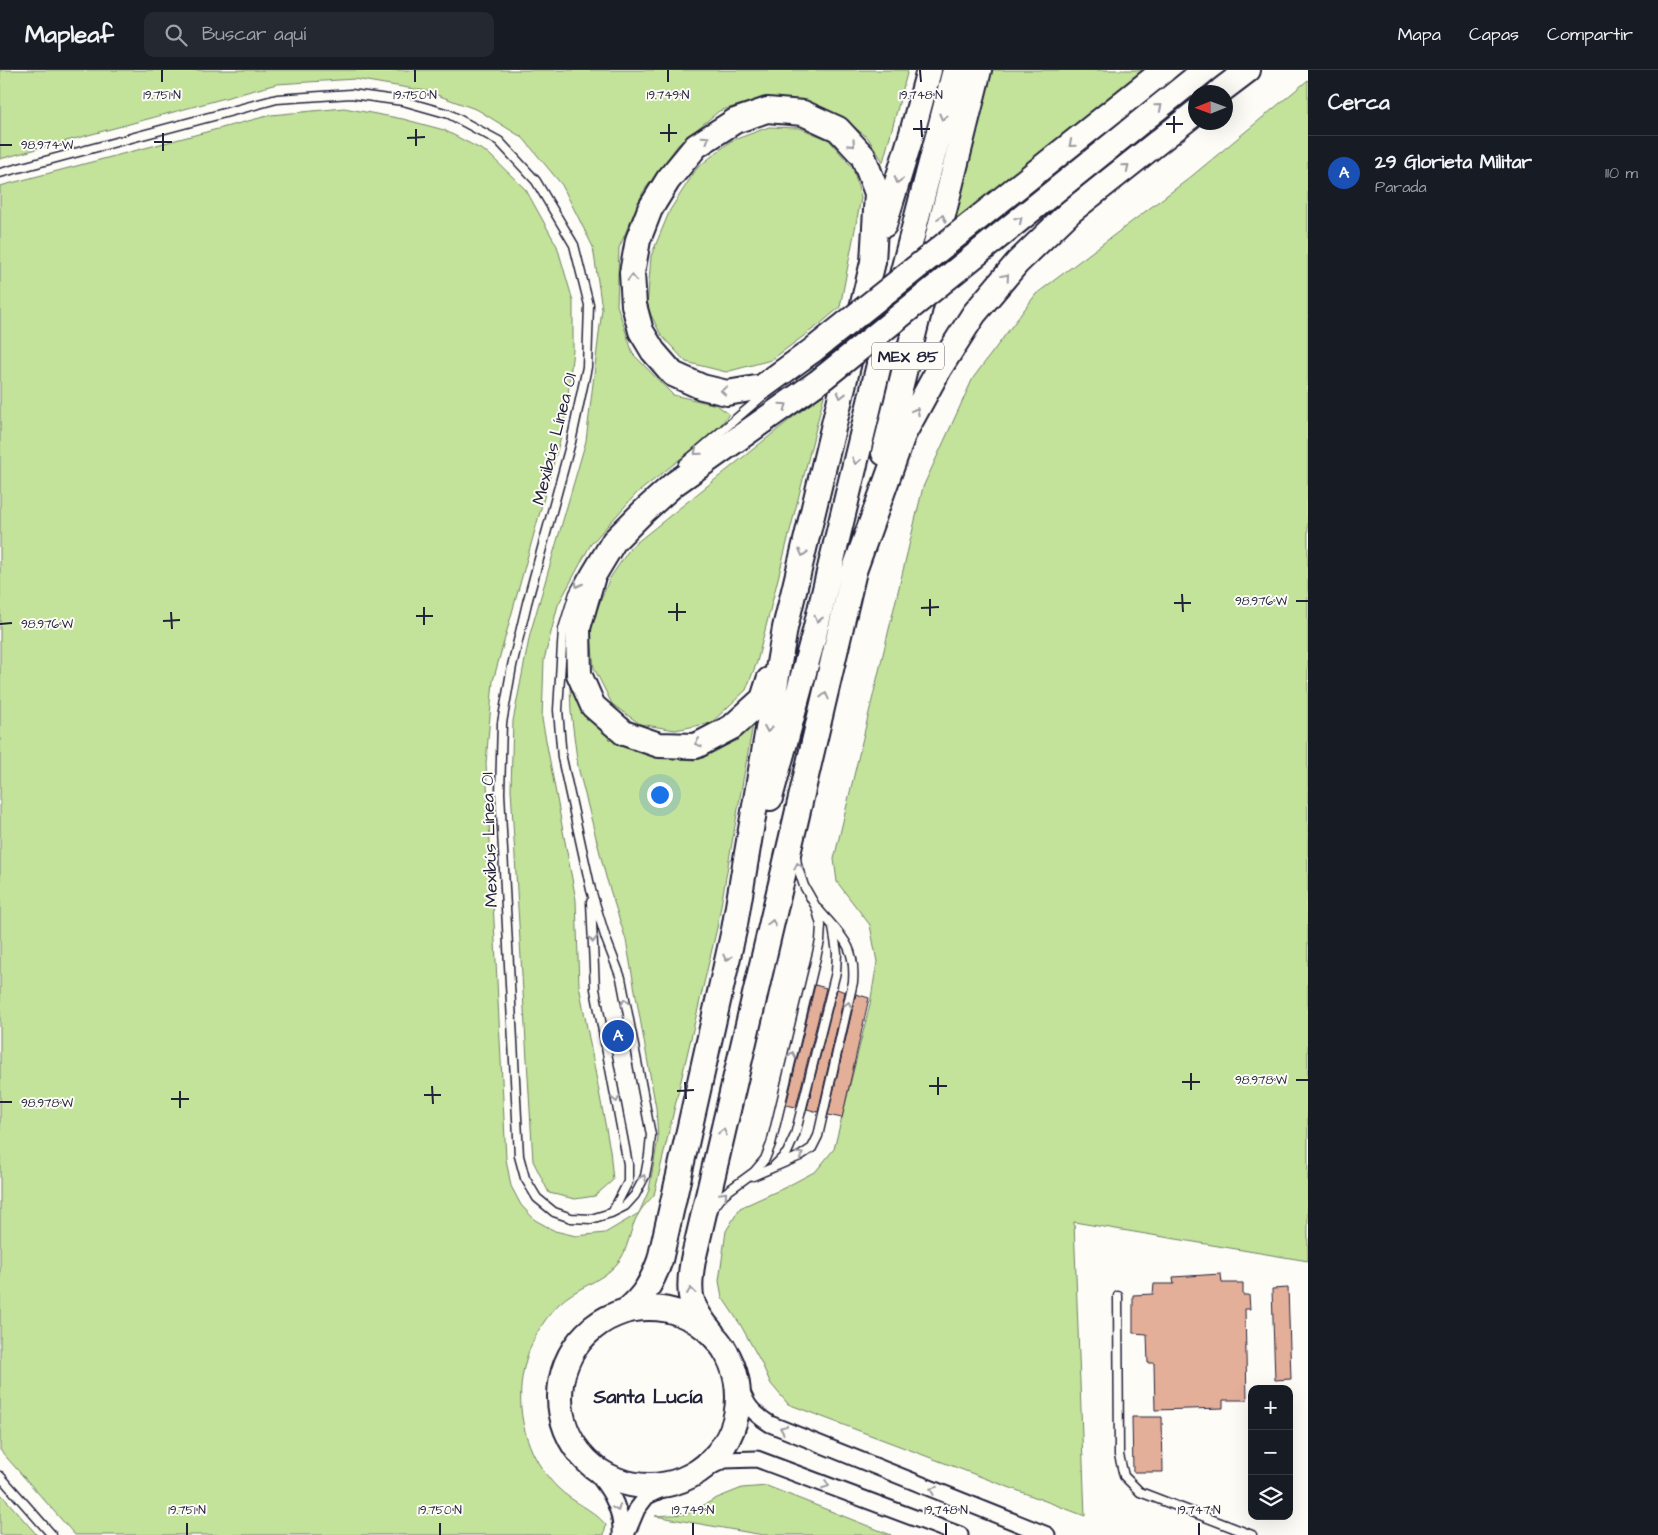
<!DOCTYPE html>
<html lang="es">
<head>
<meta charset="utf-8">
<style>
  :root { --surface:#171b24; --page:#242831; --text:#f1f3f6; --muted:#9ea1a6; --line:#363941; --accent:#7c3aed }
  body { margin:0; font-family:"Architects Daughter",sans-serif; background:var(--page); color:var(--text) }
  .controls { position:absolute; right:15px; bottom:15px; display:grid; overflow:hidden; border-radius:10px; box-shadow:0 5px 20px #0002 }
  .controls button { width:45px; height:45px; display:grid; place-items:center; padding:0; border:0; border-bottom:1px solid var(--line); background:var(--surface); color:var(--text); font:25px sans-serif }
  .compass { position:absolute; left:1188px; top:15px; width:45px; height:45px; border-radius:50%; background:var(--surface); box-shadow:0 5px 20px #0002; rotate:269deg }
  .you { position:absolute; left:659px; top:724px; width:18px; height:18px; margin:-12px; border:4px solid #fff; border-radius:50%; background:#1a73e8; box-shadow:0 0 0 8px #1a73e833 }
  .badge { display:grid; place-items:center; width:32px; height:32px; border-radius:50%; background:var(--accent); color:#fff; font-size:16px; font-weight:700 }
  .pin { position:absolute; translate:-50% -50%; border:2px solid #fff; box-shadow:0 1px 5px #0006 }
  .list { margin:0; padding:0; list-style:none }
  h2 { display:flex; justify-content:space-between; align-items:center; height:65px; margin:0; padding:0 20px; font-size:21px }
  h2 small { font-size:16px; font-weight:400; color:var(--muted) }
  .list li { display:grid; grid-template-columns:32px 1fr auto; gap:15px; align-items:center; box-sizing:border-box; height:75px; padding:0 20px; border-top:1px solid var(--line) }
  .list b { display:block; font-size:19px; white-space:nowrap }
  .list p { margin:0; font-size:16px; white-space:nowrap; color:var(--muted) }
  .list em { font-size:16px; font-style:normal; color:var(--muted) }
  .icon { flex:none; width:28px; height:28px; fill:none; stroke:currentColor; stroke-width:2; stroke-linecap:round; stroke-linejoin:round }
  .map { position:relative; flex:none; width:1308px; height:1465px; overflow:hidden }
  header { display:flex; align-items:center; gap:30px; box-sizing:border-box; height:70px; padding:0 25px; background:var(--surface); border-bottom:1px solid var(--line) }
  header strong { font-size:24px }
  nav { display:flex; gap:28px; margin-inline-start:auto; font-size:18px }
  .search { width:350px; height:45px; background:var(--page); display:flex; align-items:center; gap:12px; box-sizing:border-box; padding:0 18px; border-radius:10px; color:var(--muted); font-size:19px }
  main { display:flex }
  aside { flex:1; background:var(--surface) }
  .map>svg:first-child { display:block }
  .green { fill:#c3e29a; stroke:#72826a }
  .building { fill:#e4af99; stroke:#22223b }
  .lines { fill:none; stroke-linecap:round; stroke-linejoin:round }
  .lane-casing { stroke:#22223b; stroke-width:11 }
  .street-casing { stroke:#22223b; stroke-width:19 }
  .primary-casing { stroke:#22223b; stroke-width:28 }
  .lane { stroke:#fdfcf7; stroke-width:8 }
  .street { stroke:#fdfcf7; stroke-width:15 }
  .primary { stroke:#fdfcf7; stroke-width:24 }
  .primary-bridge-casing { stroke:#22223b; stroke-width:28; stroke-linecap:butt }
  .primary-bridge { stroke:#fdfcf7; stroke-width:24 }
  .oneway { stroke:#9a9aa2 }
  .ticks { fill:none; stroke:#22223b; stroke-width:2 }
  .labels { text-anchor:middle; stroke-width:4; stroke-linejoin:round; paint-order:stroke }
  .shield { fill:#fdfcf7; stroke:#646373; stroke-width:1 }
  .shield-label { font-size:16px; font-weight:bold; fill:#22223b }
  .street-label { font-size:18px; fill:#22223b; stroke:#fdfcf7 }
  .quarter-label { font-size:20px; font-weight:bold; fill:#22223b; stroke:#fdfcf7 }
  .ticks-label { font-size:12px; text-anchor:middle; fill:#22223b; stroke:#fdfcf7; stroke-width:4; stroke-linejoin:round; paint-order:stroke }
</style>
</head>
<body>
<header>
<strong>Mapleaf</strong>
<div class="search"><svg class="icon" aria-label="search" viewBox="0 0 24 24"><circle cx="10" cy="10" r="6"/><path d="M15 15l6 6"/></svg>Buscar aquí</div>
<nav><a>Mapa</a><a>Capas</a><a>Compartir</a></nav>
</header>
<main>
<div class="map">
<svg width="1308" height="1465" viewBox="0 0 1308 1465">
  <rect width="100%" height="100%" fill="#fdfcf7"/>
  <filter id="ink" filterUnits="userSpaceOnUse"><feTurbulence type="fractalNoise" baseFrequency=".02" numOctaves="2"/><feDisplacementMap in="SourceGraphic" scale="10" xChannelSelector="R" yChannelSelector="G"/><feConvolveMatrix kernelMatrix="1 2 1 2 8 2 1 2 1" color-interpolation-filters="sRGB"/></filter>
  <g filter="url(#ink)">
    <!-- green -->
    <path class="green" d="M 0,0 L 908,0 L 883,92 L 868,68 L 843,48 L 803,30 L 761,29 L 719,41 L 678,75 L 643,122 L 619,178 L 617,235 L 633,284 L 673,325 L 717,335 L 729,344 L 718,359 L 636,424 L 591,474 L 558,535 L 544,590 L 542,649 L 576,830 L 579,915 L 610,1080 L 613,1110 L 595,1126 L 575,1129 L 549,1123 L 533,1091 L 511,719 L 513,651 L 530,564 L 586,371 L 602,239 L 593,177 L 562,115 L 523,68 L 478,40 L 426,21 L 355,9 L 277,14 L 0,89 Z
      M 989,0 L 1143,0 L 951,154 Z
      M 1308,10 L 1308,1191 L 1074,1152 L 1085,1446 L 788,1334 L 771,1314 L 761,1292 L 740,1254 L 722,1227 L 719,1211 L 726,1161 L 740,1138 L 784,1118 L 816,1101 L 834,1079 L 870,934 L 877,892 L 870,855 L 837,812 L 834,789 L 923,417 L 973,308 L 1036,224 L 1187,110 Z
      M 344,38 L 403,49 L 444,60 L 488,83 L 526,120 L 557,176 L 573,231 L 573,280 L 565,352 L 493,611 L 486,693 L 506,1089 L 511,1116 L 521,1135 L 535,1150 L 555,1161 L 576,1166 L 605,1163 L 639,1143 L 649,1120 L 658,1069 L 656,1038 L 626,870 L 606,807 L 578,697 L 571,642 L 570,617 L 583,641 L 616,672 L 655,687 L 695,690 L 738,670 L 753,654 L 717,858 L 654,1125 C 649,1131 642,1137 639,1143 C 629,1158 629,1182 616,1195 C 601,1212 575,1218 559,1234 C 509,1284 507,1368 558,1418 C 573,1433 592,1438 606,1455 L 604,1465 L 75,1465 L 0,1380 L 0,116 L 271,45 Z
      M 769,57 L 800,58 L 829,70 L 853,98 L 861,128 L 840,237 L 820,254 L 771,290 L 726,302 L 686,292 L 661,265 L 647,237 L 651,186 L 670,140 L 697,98 L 731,71 Z
      M 826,318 L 757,592 L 746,620 L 711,653 L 675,660 L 640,654 L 612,634 L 594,598 L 590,556 L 610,508 L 631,477 L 797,344 Z
      M 767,1416 L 891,1465 L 763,1465 L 655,1446 L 687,1444 L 717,1428 L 742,1418 Z
      M 0,1423 L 37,1465 L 0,1465 Z"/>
    <!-- building -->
    <path class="building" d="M 815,915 L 826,918 L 796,1037 L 786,1035 Z
      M 837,919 L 845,922 L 818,1042 L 807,1039 Z
      M 856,924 L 869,928 L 842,1048 L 828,1045 Z
      M 1221,1204 L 1222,1213 L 1243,1213 L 1243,1225 L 1249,1225 L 1250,1239 L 1245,1239 L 1247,1330 L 1223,1330 L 1223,1338 L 1155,1340 L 1154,1293 L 1148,1293 L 1147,1264 L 1133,1263 L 1133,1225 L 1153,1224 L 1154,1214 L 1174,1214 L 1173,1207 Z
      M 1288,1218 L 1291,1309 L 1275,1310 L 1272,1219 Z
      M 1132,1347 L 1162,1347 L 1163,1402 L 1133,1402 Z"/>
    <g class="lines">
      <!-- lane casing -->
      <g class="lane-casing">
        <path id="lane" d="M 0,103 L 277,29 L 351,24 L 403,31 L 449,44 L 499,71 L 536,111 L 574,175 L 589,235 L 587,297 L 571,372 L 527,533 L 512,596 L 502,653 L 500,723 L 519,1086 L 525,1108 L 537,1128 L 554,1142 L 571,1148 L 591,1149 L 611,1143 L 625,1136 L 635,1125 L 645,1106 L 649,1085 L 651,1065 L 621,908 L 606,869 L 591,820 L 562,688 L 558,640 L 563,559 L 574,523 L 583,506
          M 683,394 L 765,324
          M 591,832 L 595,919 L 628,1094 L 628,1112 L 613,1141
          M 774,1096 L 787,1083 L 795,1065 L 836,902 L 837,883 L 833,857
          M 753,1106 L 800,1086 L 812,1078 L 818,1066 L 853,912 C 856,875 841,866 819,840
          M 715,1136 L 724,1124 L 754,1102 L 765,1089 L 771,1074 L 820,871 L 821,855 L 816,837 L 804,816 L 797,795 L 796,787
          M 1118,1226 L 1119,1385 L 1124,1406 L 1140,1422 L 1252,1465
          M 0,1406 L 52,1465"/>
      </g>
      <!-- street casing -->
      <g class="street-casing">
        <path id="street" d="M 737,1310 C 746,1333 748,1340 770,1354 L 1047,1465
          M 582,1386 C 602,1410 623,1432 621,1465
          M 697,1403 L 725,1390 L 757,1389 L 960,1465
          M 626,1465 L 637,1439 L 647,1426 L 673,1414"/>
      </g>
      <!-- primary casing -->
      <g class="primary-casing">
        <path id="primary" d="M 1219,22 L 1248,0
          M 884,155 L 912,63 L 929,0
          M 884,383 L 979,0
          M 769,610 L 763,629 L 732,657 L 696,676 L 659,675 L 624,663 L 593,636 L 579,604 L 578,558 L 593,506 L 614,471 L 643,442 L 674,414 L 818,312
          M 770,728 L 814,565 L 882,282 L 955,0
          M560 1327a89 89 0 1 1 178 0a89 89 0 1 1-178 0Z
          M 626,1241 C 644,1227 652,1212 660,1190 L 734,860 L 785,558 L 873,192 L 877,123 L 863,86 L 838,59 L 803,43 L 767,40 L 735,51 L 696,76 L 668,110 L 650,139 L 638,170 L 632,203 L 634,235 L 641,261 L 653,281 L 673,304 L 702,317 L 727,323 L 762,317 L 813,280
          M 712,1263 C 689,1236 687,1224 693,1190 L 854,501 L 903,365 L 939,299 L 974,244 L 1017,193 L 1071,141 L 1196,42"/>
      </g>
      <!-- lane -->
      <use href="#lane" class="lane"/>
      <!-- street -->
      <use href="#street" class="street"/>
      <!-- primary -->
      <use href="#primary" class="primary"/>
      <!-- primary-bridge casing -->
      <g class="primary-bridge-casing">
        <path id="primary-bridge" d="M 813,280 L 1164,0
          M 818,312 L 1205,0"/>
      </g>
      <!-- primary-bridge -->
      <use href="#primary-bridge" class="primary-bridge"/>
    </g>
    <!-- one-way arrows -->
    <defs><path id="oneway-chevron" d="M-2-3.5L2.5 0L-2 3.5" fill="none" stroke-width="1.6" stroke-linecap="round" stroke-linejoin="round" transform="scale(1.25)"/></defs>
    <g class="oneway">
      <use href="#oneway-chevron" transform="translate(1159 37) rotate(-39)"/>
      <use href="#oneway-chevron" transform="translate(943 47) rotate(104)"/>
      <use href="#oneway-chevron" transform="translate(706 69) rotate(-33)"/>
      <use href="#oneway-chevron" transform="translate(852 74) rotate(47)"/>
      <use href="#oneway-chevron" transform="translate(1072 74) rotate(141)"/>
      <use href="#oneway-chevron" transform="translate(1126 97) rotate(-39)"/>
      <use href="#oneway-chevron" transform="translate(898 110) rotate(107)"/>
      <use href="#oneway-chevron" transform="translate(942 148) rotate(-76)"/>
      <use href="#oneway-chevron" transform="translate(1019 150) rotate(-39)"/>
      <use href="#oneway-chevron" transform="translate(1006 207) rotate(-49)"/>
      <use href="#oneway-chevron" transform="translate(632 208) rotate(-91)"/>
      <use href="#oneway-chevron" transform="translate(724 321) rotate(-174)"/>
      <use href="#oneway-chevron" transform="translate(841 325) rotate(104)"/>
      <use href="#oneway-chevron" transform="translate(784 336) rotate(-35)"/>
      <use href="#oneway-chevron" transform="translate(916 341) rotate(-62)"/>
      <use href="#oneway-chevron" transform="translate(697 382) rotate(140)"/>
      <use href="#oneway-chevron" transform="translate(856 391) rotate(104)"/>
      <use href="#oneway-chevron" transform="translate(803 483) rotate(104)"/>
      <use href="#oneway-chevron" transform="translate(578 514) rotate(117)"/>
      <use href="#oneway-chevron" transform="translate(818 549) rotate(104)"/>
      <use href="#oneway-chevron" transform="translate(825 626) rotate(-77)"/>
      <use href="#oneway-chevron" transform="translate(768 659) rotate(100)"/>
      <use href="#oneway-chevron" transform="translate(698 673) rotate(162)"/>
      <use href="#oneway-chevron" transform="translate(798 796) rotate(-104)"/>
      <use href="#oneway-chevron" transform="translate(772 853) rotate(-77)"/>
      <use href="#oneway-chevron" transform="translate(593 869) rotate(87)"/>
      <use href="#oneway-chevron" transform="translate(727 888) rotate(103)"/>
      <use href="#oneway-chevron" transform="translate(625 932) rotate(-101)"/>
      <use href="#oneway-chevron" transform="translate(848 935) rotate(-77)"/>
      <use href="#oneway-chevron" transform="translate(792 985) rotate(-76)"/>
      <use href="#oneway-chevron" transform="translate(616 1029) rotate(79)"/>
      <use href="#oneway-chevron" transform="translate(723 1062) rotate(-77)"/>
      <use href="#oneway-chevron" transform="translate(800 1085) rotate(-30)"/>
      <use href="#oneway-chevron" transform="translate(643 1108) rotate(-68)"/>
      <use href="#oneway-chevron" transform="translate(724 1125) rotate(-46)"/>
      <use href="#oneway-chevron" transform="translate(691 1221) rotate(-97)"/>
      <use href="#oneway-chevron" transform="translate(783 1359) rotate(-158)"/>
      <use href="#oneway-chevron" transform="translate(826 1415) rotate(21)"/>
      <use href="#oneway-chevron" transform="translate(933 1420) rotate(-158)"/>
      <use href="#oneway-chevron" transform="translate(617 1438) rotate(69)"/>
    </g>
  </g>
  <!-- ticks -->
  <path class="ticks" d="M 162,0 L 162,12M 415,0 L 415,12M 668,0 L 668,12M 920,0 L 921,12M 1174,46 L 1174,63M 921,50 L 922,67M 669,54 L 669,72M 1166,54 L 1183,54M 416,59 L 416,76M 913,59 L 930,59M 163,63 L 163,81M 660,63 L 677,63M 407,68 L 425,67M 154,72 L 172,72M 0,75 L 12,75M 1182,524 L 1183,542M 930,529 L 930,546M 1296,531 L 1308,531M 677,533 L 677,551M 1174,533 L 1191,533M 424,537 L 424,555M 921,538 L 939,537M 171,542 L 172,559M 668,542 L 686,542M 416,546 L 433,546M 163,551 L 180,550M 0,554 L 12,553M 1191,1003 L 1191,1020M 938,1007 L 938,1025M 1296,1010 L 1308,1010M 685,1012 L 686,1029M 1182,1012 L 1200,1012M 432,1016 L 433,1034M 929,1016 L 947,1016M 180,1021 L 180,1038M 677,1021 L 694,1020M 424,1025 L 441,1025M 171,1029 L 189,1029M 0,1032 L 12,1032M 187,1453 L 187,1465M 440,1453 L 440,1465M 693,1453 L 693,1465M 946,1453 L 946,1465M 1199,1453 L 1199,1465"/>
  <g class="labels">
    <!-- shield labels -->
    <rect class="shield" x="872" y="272.5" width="72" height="27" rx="4"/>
    <g class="shield-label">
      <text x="908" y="292">MEX 85</text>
    </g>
    <!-- street labels -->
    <g class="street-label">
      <text transform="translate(554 369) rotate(-76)" y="6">Mexibús Línea 01</text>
      <text transform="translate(489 770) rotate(-92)" y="6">Mexibús Línea 01</text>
    </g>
    <!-- quarter labels -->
    <g class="quarter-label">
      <text x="648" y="1333">Santa Lucía</text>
    </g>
  </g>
  <g class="ticks-label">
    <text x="162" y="29">19.751°N</text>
    <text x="415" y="29">19.750°N</text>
    <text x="668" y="29">19.749°N</text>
    <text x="921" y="29">19.748°N</text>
    <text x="47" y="79">98.974°W</text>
    <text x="1261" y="535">98.976°W</text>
    <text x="47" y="558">98.976°W</text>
    <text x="1261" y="1014">98.978°W</text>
    <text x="47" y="1037">98.978°W</text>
    <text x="187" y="1444">19.751°N</text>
    <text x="440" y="1444">19.750°N</text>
    <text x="693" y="1444">19.749°N</text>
    <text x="946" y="1444">19.748°N</text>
    <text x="1199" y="1444">19.747°N</text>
  </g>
</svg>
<div class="controls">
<button>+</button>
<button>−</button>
<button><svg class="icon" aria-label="layers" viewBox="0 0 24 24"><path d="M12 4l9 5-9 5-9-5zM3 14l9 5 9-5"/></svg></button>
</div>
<svg class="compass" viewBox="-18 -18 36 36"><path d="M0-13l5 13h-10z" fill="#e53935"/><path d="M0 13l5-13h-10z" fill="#9ea1a6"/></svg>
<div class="you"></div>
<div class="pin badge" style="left:618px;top:966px;background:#1a4fb4">A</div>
</div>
<aside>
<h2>Cerca<small></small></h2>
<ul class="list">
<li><span class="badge" style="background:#1a4fb4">A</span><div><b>29 Glorieta Militar</b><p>Parada</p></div><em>110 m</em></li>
</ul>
</aside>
</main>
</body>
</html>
